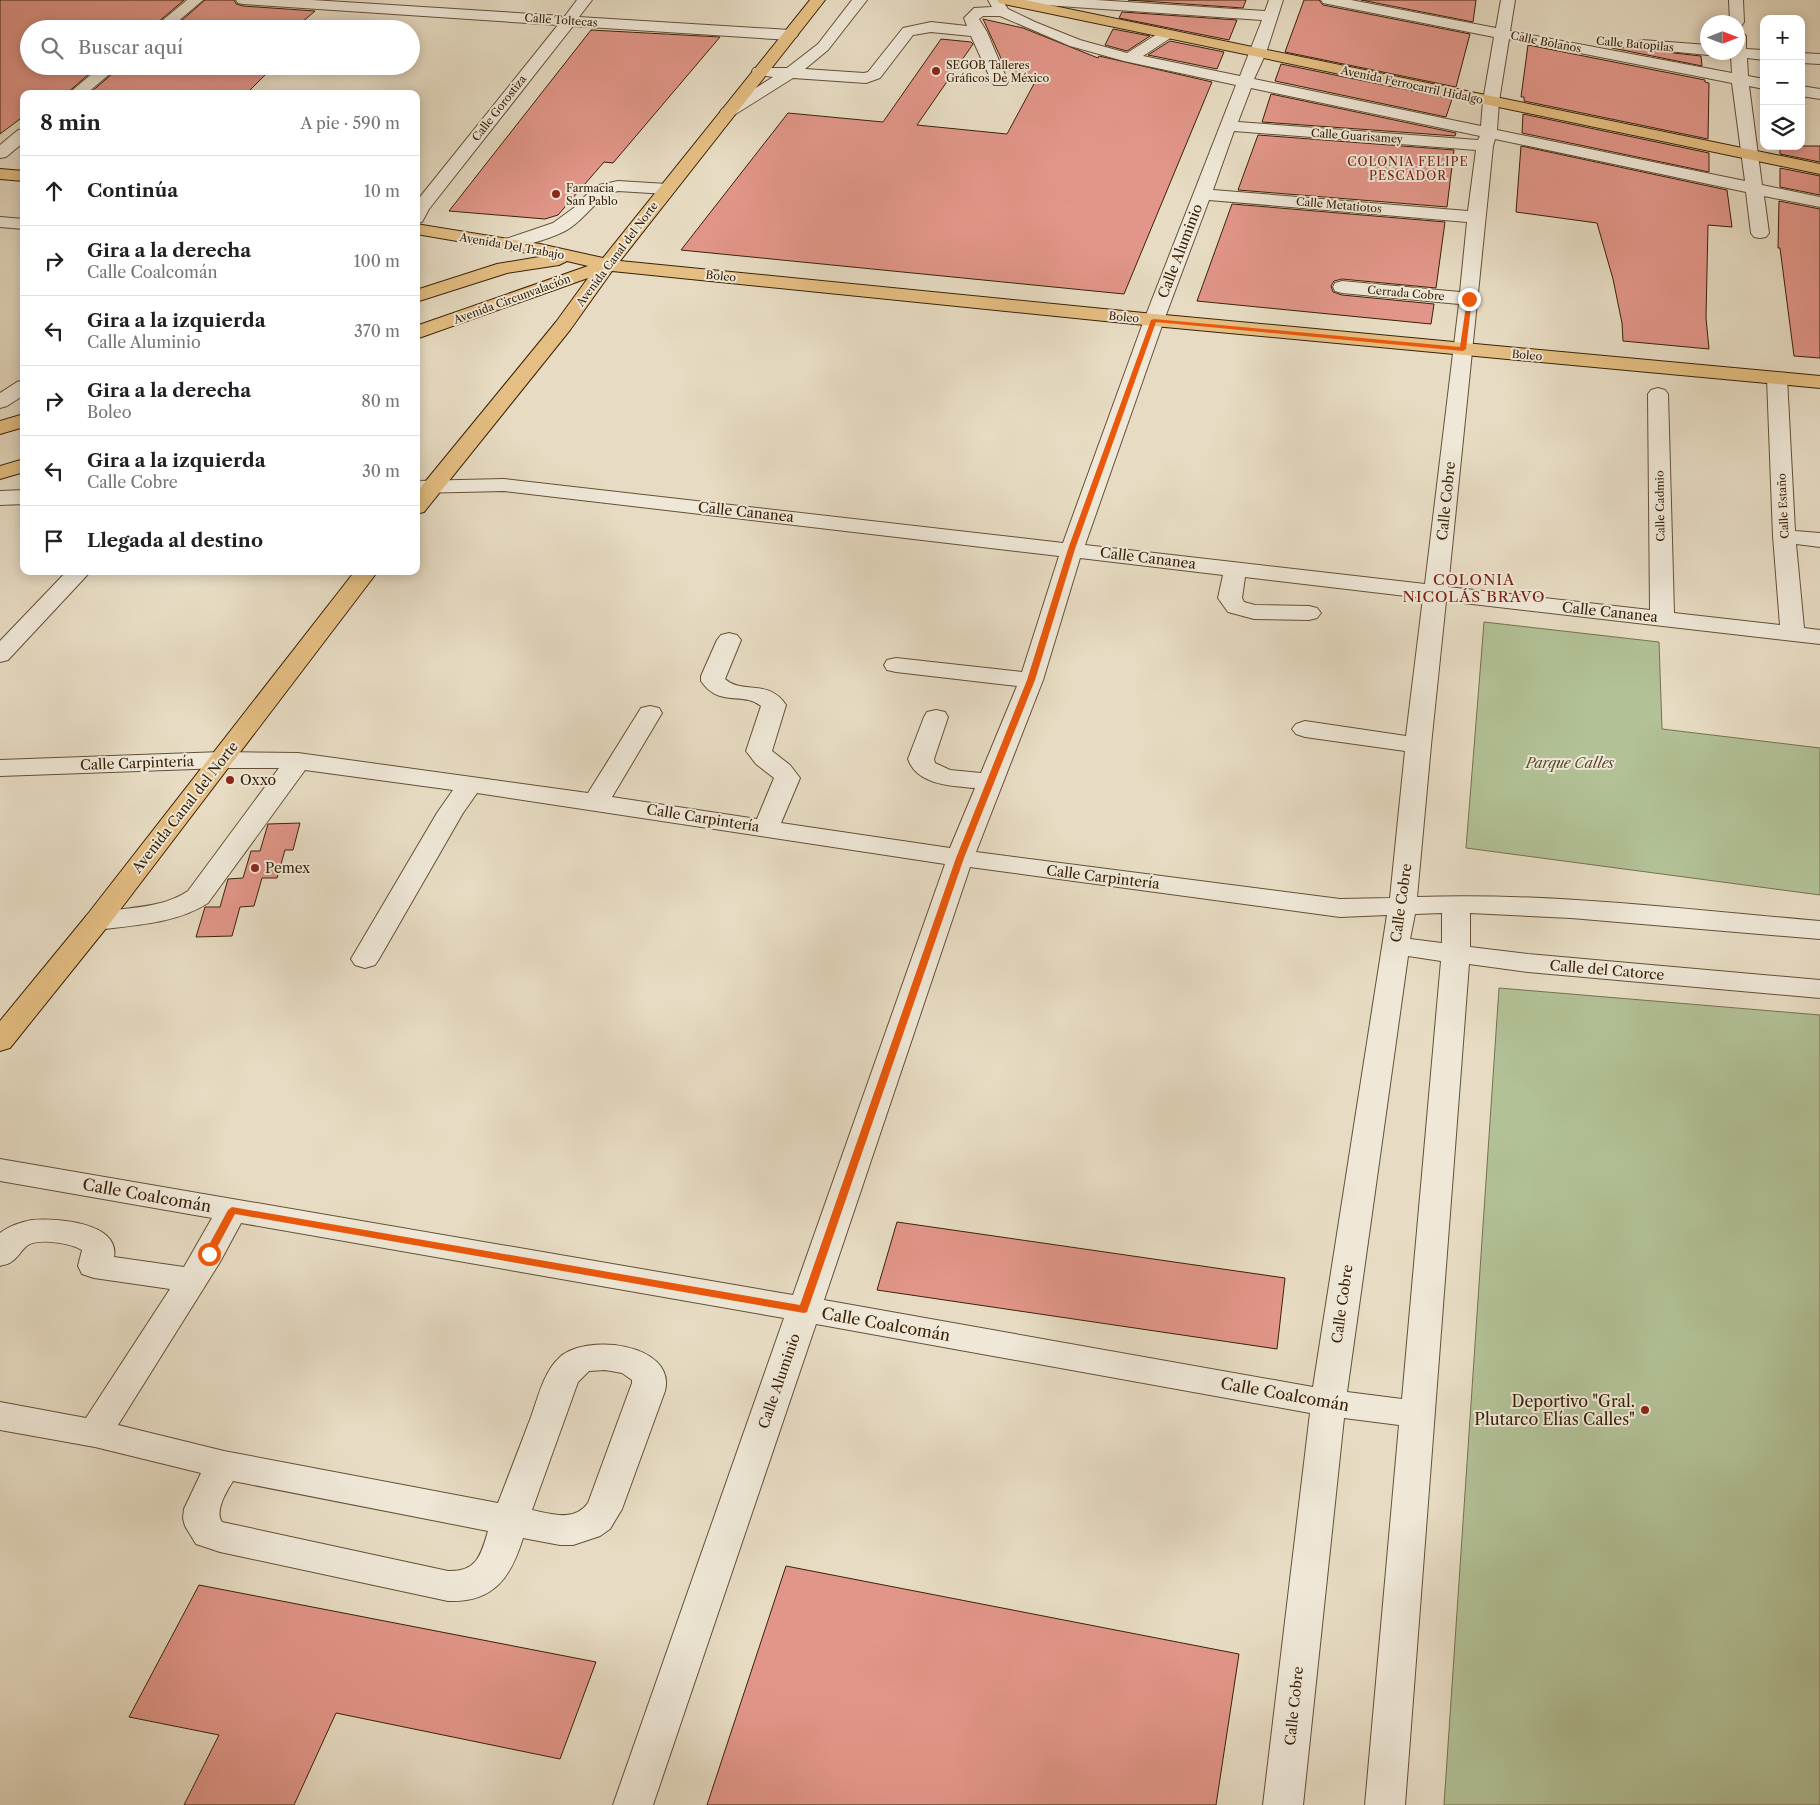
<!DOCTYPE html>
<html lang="es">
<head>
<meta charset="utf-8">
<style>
  :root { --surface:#fff; --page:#f2f2f2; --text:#202124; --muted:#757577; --line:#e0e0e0 }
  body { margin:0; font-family:"Libre Caslon Text",serif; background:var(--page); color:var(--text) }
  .controls { position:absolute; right:15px; top:15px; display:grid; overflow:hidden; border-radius:10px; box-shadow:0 2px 12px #0003 }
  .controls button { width:45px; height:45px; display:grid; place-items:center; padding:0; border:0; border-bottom:1px solid var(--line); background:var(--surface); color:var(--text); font:25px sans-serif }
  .compass { position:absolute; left:1700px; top:15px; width:45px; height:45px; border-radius:50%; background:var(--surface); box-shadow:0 2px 12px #0003; rotate:90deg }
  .stop { position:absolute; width:15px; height:15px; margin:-11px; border:4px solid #ea580c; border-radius:50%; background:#fff }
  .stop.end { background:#ea580c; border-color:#fff; box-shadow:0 1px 5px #0008 }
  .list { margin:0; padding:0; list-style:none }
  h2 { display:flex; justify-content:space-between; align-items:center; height:65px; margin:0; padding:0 20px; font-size:21px }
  h2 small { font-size:16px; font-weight:400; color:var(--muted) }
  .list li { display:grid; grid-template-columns:32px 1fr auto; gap:15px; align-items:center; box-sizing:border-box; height:70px; padding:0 20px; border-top:1px solid var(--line) }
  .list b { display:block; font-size:19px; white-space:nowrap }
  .list p { margin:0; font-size:16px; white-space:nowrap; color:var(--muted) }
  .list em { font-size:16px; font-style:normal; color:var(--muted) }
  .icon { flex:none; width:28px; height:28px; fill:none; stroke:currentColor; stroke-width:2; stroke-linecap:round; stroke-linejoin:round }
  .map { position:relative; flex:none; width:1820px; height:1805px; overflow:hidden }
  .search { position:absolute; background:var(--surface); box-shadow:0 2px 12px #0003; left:20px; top:20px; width:400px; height:55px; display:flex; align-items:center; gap:12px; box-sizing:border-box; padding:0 18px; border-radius:28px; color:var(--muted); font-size:19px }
  .panel { position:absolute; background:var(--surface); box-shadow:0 2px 12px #0003; left:20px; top:90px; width:400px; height:485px; border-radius:10px }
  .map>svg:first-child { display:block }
  .green { fill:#b2c196; stroke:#76724e }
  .building { fill:#e29689; stroke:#3a2207 }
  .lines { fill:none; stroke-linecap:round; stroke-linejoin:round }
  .minor-casing { stroke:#655036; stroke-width:2 }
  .major-casing { stroke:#3a2207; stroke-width:2 }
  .minor { fill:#efe8d8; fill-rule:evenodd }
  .major { fill:#e4be82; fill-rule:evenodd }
  .route { fill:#ea580c }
  .poi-dot { fill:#8f2418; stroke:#efe8d8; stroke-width:2 }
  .labels { text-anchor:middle; stroke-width:4; stroke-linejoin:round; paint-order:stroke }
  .far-street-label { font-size:11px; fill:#3a2207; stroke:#efe8d8 }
  .far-poi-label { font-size:11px; fill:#3a2207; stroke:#efe8d8; text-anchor:start }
  .far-neighbourhood-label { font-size:12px; letter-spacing:1px; fill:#7a1f14; stroke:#efe8d8 }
  .street-label { font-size:14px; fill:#3a2207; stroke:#efe8d8 }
  .park-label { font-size:14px; font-style:italic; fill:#584a2b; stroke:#efe8d8 }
  .poi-label { font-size:14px; fill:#3a2207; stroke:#efe8d8; text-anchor:start }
  .neighbourhood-label { font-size:15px; letter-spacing:1px; fill:#7a1f14; stroke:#efe8d8 }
  .near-street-label { font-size:16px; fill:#3a2207; stroke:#efe8d8 }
  .near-poi-label { font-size:16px; fill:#3a2207; stroke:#efe8d8; text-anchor:end }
</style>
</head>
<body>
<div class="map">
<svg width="1820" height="1805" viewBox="0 0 1820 1805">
  <rect width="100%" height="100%" fill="#e7dcc3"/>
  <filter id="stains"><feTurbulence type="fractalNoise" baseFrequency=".004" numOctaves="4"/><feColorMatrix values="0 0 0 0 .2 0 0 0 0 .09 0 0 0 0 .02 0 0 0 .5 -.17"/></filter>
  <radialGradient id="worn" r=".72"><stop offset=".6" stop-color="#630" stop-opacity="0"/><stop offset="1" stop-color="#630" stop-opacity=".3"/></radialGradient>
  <!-- green -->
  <path class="green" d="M 1484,622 L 1659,642 L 1662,729 L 1820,748 L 1820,895 L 1466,848 Z
    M 1499,988 L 1820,1015 L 1820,1805 L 1444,1805 Z"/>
  <!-- building -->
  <path class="building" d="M 0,0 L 184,0 L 150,29 L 29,29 L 29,66 L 98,66 L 66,94 L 24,94 L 24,116 L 0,134 Z
    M 205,0 L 234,0 L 236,4 L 243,6 L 315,11 L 294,29 L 172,29 Z
    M 1128,0 L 1246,0 L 1243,8 Z
    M 1304,0 L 1319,0 L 1323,5 L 1470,34 L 1456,87 L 1285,52 Z
    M 1361,0 L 1476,0 L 1473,22 Z
    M 1122,12 L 1237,20 L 1229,40 L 1119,18 Z
    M 983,19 L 1023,28 L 1098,58 L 1099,56 L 1212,82 L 1124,294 L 681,250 L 788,113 L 883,122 L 941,39 L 971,42 L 973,44 L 917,125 L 1007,134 L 1035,82 L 1026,81 L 1005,67 Z
    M 1113,29 L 1150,36 L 1127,51 L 1105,45 Z
    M 591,30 L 720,37 L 613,163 L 604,162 L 558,215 L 545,219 L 449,211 Z
    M 1170,41 L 1224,52 L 1217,69 L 1148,55 Z
    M 1528,45 L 1705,80 L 1705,82 L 1709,83 L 1708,139 L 1524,101 L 1524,97 L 1521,97 Z
    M 1612,46 L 1701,56 L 1702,66 L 1612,48 Z
    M 1281,64 L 1452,99 L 1446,117 L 1275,81 Z
    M 121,66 L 274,66 L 246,94 L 89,94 Z
    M 1271,94 L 1456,133 L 1455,136 L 1262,122 Z
    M 1523,114 L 1709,153 L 1709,172 L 1522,133 Z
    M 1258,135 L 1454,150 L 1447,207 L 1238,190 Z
    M 1521,146 L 1727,190 L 1732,227 L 1708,225 L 1706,318 L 1709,349 L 1623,341 L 1622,323 L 1613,279 L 1597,223 L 1516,212 Z
    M 1780,146 L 1820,146 L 1820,162 L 1780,154 Z
    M 1780,168 L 1820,176 L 1820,195 L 1780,187 Z
    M 1779,201 L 1820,209 L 1820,358 L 1794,356 L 1780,248 L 1778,248 Z
    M 1232,204 L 1445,222 L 1436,288 L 1342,279 L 1334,281 L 1331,286 L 1333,292 L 1342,295 L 1434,304 L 1431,324 L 1197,301 Z
    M 300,823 L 293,850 L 285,850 L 277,878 L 262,878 L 254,906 L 240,907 L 232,936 L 196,937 L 205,907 L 220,907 L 228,879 L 243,878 L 251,851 L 260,851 L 268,824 Z
    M 897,1222 L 1285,1278 L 1277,1349 L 877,1290 Z
    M 786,1566 L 1239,1654 L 1216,1805 L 707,1805 Z
    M 199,1585 L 596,1662 L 560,1759 L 336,1713 L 294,1805 L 184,1805 L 219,1735 L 129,1717 Z"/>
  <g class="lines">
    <!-- minor casing -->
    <g class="minor-casing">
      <path id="minor" d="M 187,0 L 203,0 L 169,29 L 152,29 Z
        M 236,0 L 312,0 L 565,16 L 577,0 L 592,0 L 579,17 L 790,30 L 795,32 L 798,35 L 795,38 L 790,40 L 573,26 L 429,209 L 422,222 L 416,223 L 416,202 L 558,25 L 243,4 L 238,3 Z
        M 852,0 L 867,0 L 828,50 L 805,69 L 864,73 L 868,72 L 903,28 L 931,22 L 967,26 L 964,18 L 974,8 L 992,7 L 988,0 L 1002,0 L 1008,9 L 1035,22 L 1080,40 L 1127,53 L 1162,31 L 1172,31 L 1175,34 L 1172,37 L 1143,56 L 1240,76 L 1262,20 L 1030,4 L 1025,3 L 1023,0 L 1096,0 L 1265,11 L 1269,0 L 1283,0 L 1266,53 L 1254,79 L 1481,126 L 1483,101 L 1494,37 L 1328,4 L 1323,3 L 1321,0 L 1351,0 L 1496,28 L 1501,0 L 1515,0 L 1510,31 L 1732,73 L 1731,56 L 1726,52 L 1738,52 L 1738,31 L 1743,33 L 1746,36 L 1746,49 L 1764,50 L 1764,60 L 1747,58 L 1748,76 L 1764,79 L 1764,89 L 1749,86 L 1762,185 L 1820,197 L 1820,207 L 1764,196 L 1769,233 L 1766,237 L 1760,238 L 1754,237 L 1751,233 L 1746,192 L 1495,139 L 1493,146 L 1448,587 L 1650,610 L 1648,394 L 1651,390 L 1658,388 L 1665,390 L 1668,394 L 1674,613 L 1780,625 L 1773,536 L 1767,378 L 1770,374 L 1777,372 L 1784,374 L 1787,378 L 1795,531 L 1820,533 L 1820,547 L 1796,544 L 1804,628 L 1820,630 L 1820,644 L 1446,601 L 1431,745 L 1417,897 C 1551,892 1687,910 1820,921 L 1820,939 L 1571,918 L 1470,913 L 1470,947 L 1528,954 L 1820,980 L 1820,998 L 1528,972 L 1469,964 L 1405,1805 L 1365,1805 L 1399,1425 L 1344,1418 L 1303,1805 L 1263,1805 L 1310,1413 L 816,1324 L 653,1805 L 613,1805 L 784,1318 L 241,1223 L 220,1262 L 118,1425 L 224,1451 L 498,1503 C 509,1475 520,1446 531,1417 C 538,1398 543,1374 558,1359 C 583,1332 677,1343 665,1391 L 622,1509 L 610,1529 L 600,1536 L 573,1545 L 560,1545 L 523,1538 C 511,1577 494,1603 448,1601 L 220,1552 L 196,1544 L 185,1526 L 183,1518 L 184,1509 L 201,1473 L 95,1447 L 0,1430 L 0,1402 L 86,1418 L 170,1289 L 94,1278 L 82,1274 L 78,1266 L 82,1250 C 71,1243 40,1238 28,1245 C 21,1250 18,1258 11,1262 C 9,1264 3,1265 0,1266 L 0,1233 C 9,1226 21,1222 32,1220 C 56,1218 120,1222 114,1257 L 184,1267 L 212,1218 L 0,1181 L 0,1159 L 793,1295 L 945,864 L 477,793 L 463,813 L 379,959 L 375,965 L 365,968 L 355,965 L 351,959 L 437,813 L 453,790 L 305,770 L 208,903 C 176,924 133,925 97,930 L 87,927 L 83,921 L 87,915 C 121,906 158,911 188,891 L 279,768 L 222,768 L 0,776 L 0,760 L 222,752 L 298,753 L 588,793 L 641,708 L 650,706 L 659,708 L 662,713 L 612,797 L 757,819 L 774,778 L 756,764 L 746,751 L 761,706 C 743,691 719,708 701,681 L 701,676 L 717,640 L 721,635 L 729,633 L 737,635 L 741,640 L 725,679 C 743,695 768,678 786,705 L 772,751 L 790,765 L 800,778 L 781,823 L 950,848 L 975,788 C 951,786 917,785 908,759 L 924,717 L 927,712 L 936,710 L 945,712 L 948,717 L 934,759 L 935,763 L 950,770 L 981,773 L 1017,686 L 896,672 L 887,670 L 884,665 L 887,660 L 896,658 L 1022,672 L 1059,556 L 504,491 L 416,493 L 416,481 L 504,479 L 1063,543 L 1144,320 L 1236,85 L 1124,61 L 1070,46 L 1000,16 L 983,16 L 979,19 L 987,32 L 1008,82 L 1006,85 L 994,85 L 992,82 L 971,36 L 931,32 L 913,35 L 880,78 L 866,83 L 793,78 L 734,115 L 722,115 L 720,112 L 722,109 L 773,77 L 754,74 L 752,71 L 754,68 L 787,68 L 818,44 ZM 1509,39 L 1732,83 L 1745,181 L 1497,130 L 1499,101 ZM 1251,88 L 1480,136 L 1478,140 L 1238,122 ZM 1234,131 L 1476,150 L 1468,211 L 1213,190 ZM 1209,200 L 1467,222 L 1460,292 L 1342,281 L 1335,283 L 1333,287 L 1335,291 L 1342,293 L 1459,304 L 1425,584 L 1085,545 L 1164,320 ZM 1080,558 L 1223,575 L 1218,598 L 1228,612 L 1254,619 L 1309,620 L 1317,618 L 1321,613 L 1317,608 L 1309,606 L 1255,605 L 1244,602 L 1242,598 L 1245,577 L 1423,598 L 1406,736 L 1305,721 L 1296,724 L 1292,729 L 1296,734 L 1305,737 L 1405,751 L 1390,898 L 1340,899 L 976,852 L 1043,680 ZM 970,867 L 1340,917 L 1387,915 L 1313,1387 L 824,1300 ZM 1442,913 L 1442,943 L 1410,939 L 1415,914 ZM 1408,956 L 1441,961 L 1402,1399 L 1347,1392 ZM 605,1370 L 622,1373 L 632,1380 L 632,1383 L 588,1503 C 574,1522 552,1514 532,1510 L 578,1382 L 589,1371 ZM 233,1481 L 488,1531 C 481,1555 477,1572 448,1571 L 222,1522 C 214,1511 227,1491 233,1481 Z
        M 1729,0 L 1743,0 L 1744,22 L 1742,25 L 1738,26 L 1738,22 L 1730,22 Z
        M 1642,40 L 1708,45 L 1708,52 L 1714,52 L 1708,55 L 1637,48 L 1634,45 L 1637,42 Z
        M 1801,53 L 1820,54 L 1820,64 L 1801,63 Z
        M 101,66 L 119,66 L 86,94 L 68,94 Z
        M 1801,86 L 1820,89 L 1820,99 L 1801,96 Z
        M 24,129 L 24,142 L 6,157 L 0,158 L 0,145 L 18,130 Z
        M 618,181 L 667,184 L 673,185 L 676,189 L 673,193 L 667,194 L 618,191 C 596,196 585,221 565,231 C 549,239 527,245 509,249 L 503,248 L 500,244 L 503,240 L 553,223 L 575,207 L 591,190 L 599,185 Z
        M 0,217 L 24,219 L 24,229 L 0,227 Z
        M 24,380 L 24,395 L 7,406 L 0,408 L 0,393 L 17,382 Z
        M 24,490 L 24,504 L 0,505 L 0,491 Z
        M 67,571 L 91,571 L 8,660 L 0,662 L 0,641 Z"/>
    </g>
    <!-- major casing -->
    <g class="major-casing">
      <path id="major" d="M 810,0 L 825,0 L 620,261 L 1154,314 L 1820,376 L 1820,388 L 1154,326 L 612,271 L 570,330 L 424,512 L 416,514 L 416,493 L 556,322 L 588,278 L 416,339 L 416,326 L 588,266 L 567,261 L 559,265 L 507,273 L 416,302 L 416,290 L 497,264 L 545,256 L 416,234 L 416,224 L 540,244 L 603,258 Z
        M 997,0 L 1025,0 L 1820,164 L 1820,174 L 1004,4 L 999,3 Z
        M 0,169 L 24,171 L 24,181 L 0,179 Z
        M 24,414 L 24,427 L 0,434 L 0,421 Z
        M 24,459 L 24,472 L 0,479 L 0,466 Z
        M 355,571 L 378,571 L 107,927 L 10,1048 L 0,1051 L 0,1021 L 87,915 Z"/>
    </g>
    <!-- minor -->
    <use href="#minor" class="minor"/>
    <!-- major -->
    <use href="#major" class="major"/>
  </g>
  <!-- route -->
  <path class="route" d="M 1469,297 L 1472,299 L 1466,349 L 1463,351 L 1156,322 L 1075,549 L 1035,680 L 964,858 L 807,1312 L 804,1313 L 235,1214 L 212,1257 L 205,1257 L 204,1254 L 228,1210 L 232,1207 L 800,1305 L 956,858 L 1027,680 L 1068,549 L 1151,320 L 1154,319 L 1460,347 L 1467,299 Z"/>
  <!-- markers -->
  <g class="poi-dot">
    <circle cx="936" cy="71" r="5"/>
    <circle cx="556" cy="194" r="5"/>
    <circle cx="230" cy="780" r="5"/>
    <circle cx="255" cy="868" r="5"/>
    <circle cx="1645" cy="1410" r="5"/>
  </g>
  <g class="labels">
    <!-- far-street labels -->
    <g class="far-street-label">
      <text transform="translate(561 20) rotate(4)" y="4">Calle Toltecas</text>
      <text transform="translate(1546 42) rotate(11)" y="4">Calle Bolaños</text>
      <text transform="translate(1635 44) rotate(5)" y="4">Calle Batopilas</text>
      <text transform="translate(1412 85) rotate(12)" y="4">Avenida Ferrocarril Hidalgo</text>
      <text transform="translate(499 108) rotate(-52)" y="4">Calle Gorostiza</text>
      <text transform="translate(1357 136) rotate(4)" y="4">Calle Guarisamey</text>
      <text transform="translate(1339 205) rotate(5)" y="4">Calle Metatiotos</text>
      <text transform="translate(512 246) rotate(10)" y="4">Avenida Del Trabajo</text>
      <text transform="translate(617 254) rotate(-53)" y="4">Avenida Canal del Norte</text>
      <text transform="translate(721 276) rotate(6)" y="4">Boleo</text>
      <text transform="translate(1406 293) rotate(5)" y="4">Cerrada Cobre</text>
      <text transform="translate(512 299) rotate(-20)" y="4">Avenida Circunvalación</text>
      <text transform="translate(1124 317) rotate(6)" y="4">Boleo</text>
      <text transform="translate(1527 355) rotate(5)" y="4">Boleo</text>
      <text transform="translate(1660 506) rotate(-91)" y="4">Calle Cadmio</text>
      <text transform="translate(1783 506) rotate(-93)" y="4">Calle Estaño</text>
    </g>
    <!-- far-poi labels -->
    <g class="far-poi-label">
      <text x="946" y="69">SEGOB Talleres<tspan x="946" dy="13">Gráficos De México</tspan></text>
      <text x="566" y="192">Farmacia<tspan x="566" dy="13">San Pablo</tspan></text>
    </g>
    <!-- far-neighbourhood labels -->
    <g class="far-neighbourhood-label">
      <text x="1408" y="166">COLONIA FELIPE<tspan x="1408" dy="14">PESCADOR</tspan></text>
    </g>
    <!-- street labels -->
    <g class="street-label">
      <text transform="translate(1180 251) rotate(-69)" y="5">Calle Aluminio</text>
      <text transform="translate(1446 501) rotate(-84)" y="5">Calle Cobre</text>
      <text transform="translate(746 512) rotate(6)" y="5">Calle Cananea</text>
      <text transform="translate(1148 558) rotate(7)" y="5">Calle Cananea</text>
      <text transform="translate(1610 612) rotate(6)" y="5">Calle Cananea</text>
      <text transform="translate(137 763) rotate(-2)" y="5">Calle Carpintería</text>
      <text transform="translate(185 807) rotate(-52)" y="5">Avenida Canal del Norte</text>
      <text transform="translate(703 818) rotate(9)" y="5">Calle Carpintería</text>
      <text transform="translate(1103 877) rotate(7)" y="5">Calle Carpintería</text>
      <text transform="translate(1401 903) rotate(-82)" y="5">Calle Cobre</text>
      <text transform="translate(1607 970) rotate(5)" y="5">Calle del Catorce</text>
      <text transform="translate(1342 1304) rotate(-82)" y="5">Calle Cobre</text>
      <text transform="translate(779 1381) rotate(-71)" y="5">Calle Aluminio</text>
      <text transform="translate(1294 1706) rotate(-84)" y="5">Calle Cobre</text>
    </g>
    <!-- park labels -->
    <g class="park-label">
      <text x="1570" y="768">Parque Calles</text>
    </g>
    <!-- poi labels -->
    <g class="poi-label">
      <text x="240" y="785">Oxxo</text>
      <text x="265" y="873">Pemex</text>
    </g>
    <!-- neighbourhood labels -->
    <g class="neighbourhood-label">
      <text x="1474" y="585">COLONIA<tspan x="1474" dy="17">NICOLÁS BRAVO</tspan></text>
    </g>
    <!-- near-street labels -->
    <g class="near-street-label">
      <text transform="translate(147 1195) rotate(10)" y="6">Calle Coalcomán</text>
      <text transform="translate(886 1324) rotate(10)" y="6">Calle Coalcomán</text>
      <text transform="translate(1285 1394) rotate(10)" y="6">Calle Coalcomán</text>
    </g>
    <!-- near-poi labels -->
    <g class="near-poi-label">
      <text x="1635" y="1407">Deportivo "Gral.<tspan x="1635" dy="18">Plutarco Elías Calles"</tspan></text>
    </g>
  </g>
  <rect width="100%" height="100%" filter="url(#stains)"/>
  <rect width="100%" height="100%" fill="url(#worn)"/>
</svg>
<div class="controls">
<button>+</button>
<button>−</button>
<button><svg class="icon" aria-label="layers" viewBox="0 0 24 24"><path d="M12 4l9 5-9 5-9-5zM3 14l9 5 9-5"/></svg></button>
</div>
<svg class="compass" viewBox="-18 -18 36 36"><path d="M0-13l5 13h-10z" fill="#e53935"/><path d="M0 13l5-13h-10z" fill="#757577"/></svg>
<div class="stop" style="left:209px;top:1254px"></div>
<div class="stop end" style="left:1469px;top:299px"></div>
<div class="search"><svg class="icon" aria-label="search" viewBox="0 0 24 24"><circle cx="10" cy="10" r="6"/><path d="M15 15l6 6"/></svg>Buscar aquí</div>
<section class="panel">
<h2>8 min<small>A pie · 590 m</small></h2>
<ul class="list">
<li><svg class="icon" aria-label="ahead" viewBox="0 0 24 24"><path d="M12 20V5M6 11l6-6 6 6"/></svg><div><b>Continúa</b></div><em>10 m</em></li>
<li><svg class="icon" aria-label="right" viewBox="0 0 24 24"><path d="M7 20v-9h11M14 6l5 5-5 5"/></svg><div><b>Gira a la derecha</b><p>Calle Coalcomán</p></div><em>100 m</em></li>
<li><svg class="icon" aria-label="left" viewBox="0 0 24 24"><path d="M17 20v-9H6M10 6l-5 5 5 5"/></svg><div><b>Gira a la izquierda</b><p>Calle Aluminio</p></div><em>370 m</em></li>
<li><svg class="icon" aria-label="right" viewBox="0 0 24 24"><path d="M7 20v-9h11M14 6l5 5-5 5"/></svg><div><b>Gira a la derecha</b><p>Boleo</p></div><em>80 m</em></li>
<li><svg class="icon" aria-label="left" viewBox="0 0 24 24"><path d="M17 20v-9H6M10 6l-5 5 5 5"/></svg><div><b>Gira a la izquierda</b><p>Calle Cobre</p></div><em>30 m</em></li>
<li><svg class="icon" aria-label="arrive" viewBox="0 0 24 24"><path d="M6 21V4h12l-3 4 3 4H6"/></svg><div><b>Llegada al destino</b></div></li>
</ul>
</section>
</div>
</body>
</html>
